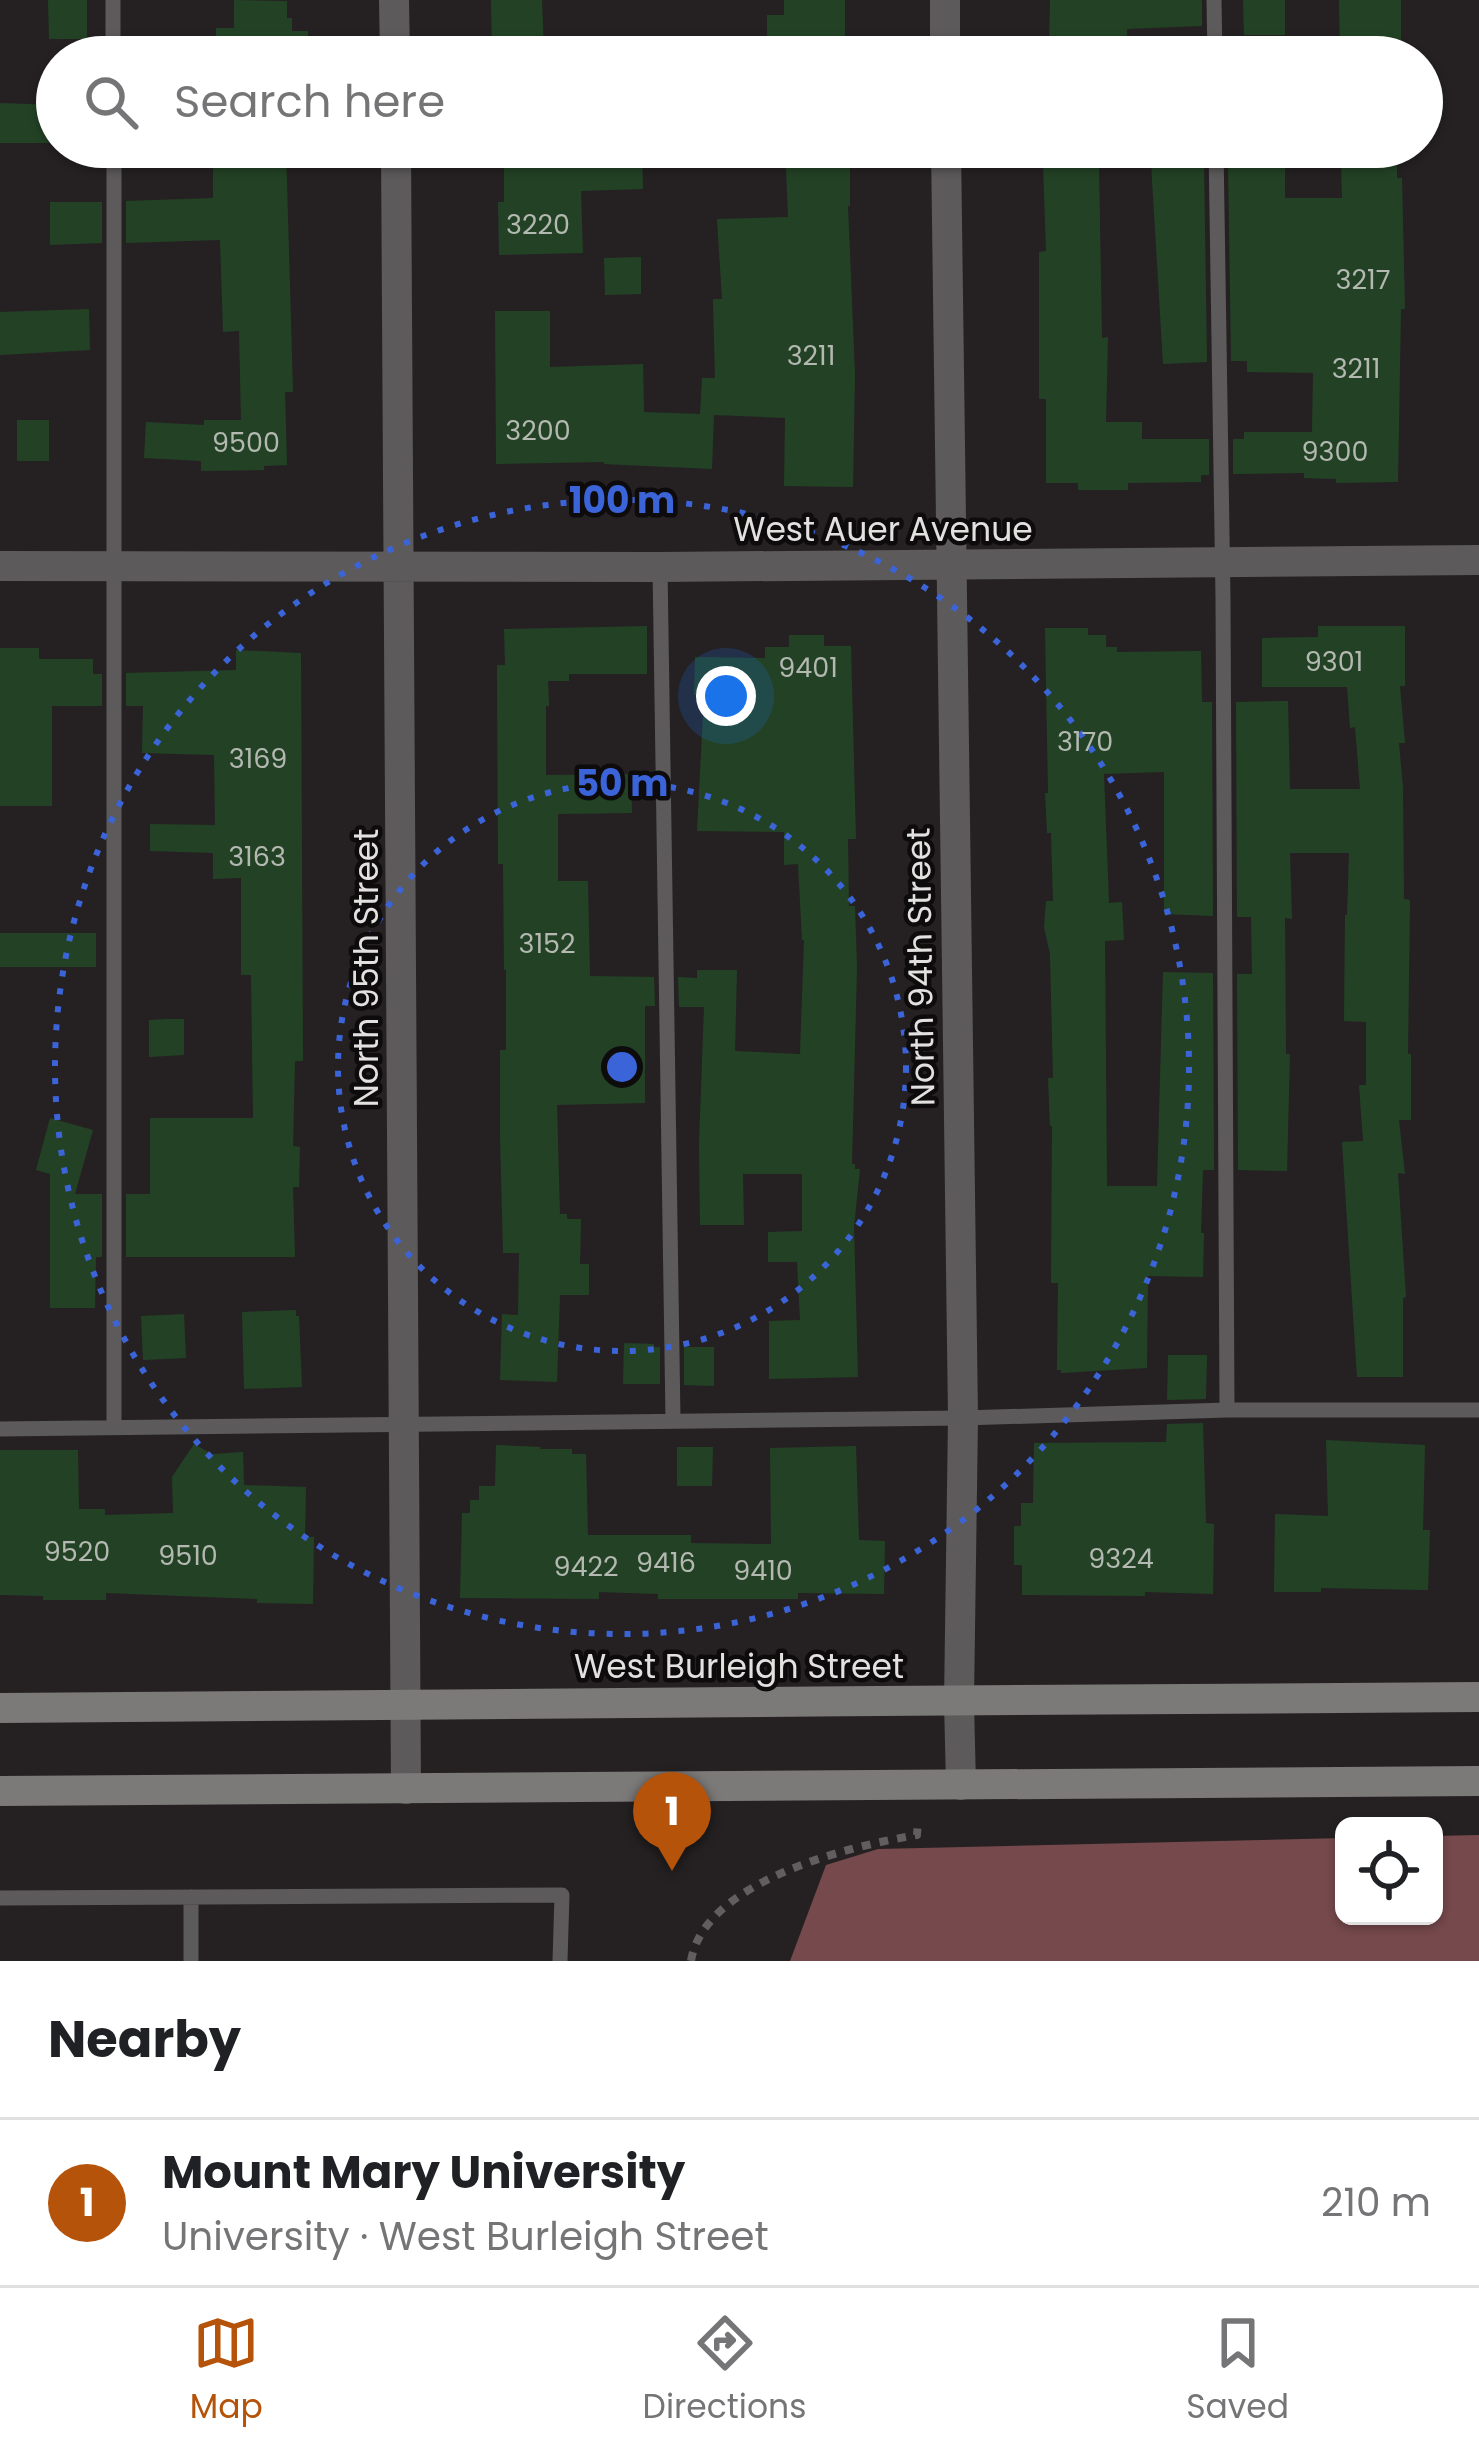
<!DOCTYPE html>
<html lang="en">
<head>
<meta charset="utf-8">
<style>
  :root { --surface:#fff; --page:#f2f2f2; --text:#202124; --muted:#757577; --line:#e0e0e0; --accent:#b45309 }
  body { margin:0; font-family:Poppins,sans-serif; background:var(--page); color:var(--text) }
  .controls { position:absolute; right:36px; bottom:36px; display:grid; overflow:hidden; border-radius:18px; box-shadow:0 3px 9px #0004 }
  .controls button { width:108px; height:108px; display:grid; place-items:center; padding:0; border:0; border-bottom:3px solid var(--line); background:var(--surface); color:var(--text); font:60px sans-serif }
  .you { position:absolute; left:726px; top:696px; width:42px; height:42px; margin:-30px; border:9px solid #fff; border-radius:50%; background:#1a73e8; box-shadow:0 0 0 18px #1a73e833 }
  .badge { display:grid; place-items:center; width:78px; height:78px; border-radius:50%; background:var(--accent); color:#fff; font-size:39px; font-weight:700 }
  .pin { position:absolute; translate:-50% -99px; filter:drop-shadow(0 3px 6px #0008) }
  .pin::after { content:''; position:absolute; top:63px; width:42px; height:36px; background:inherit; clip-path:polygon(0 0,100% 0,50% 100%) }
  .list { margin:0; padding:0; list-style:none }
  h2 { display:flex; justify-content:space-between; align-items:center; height:156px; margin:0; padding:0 48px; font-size:51px }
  h2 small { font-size:39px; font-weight:400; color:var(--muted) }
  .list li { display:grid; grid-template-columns:78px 1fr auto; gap:36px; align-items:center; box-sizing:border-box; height:168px; padding:0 48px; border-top:3px solid var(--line) }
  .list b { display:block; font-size:45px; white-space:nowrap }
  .list p { margin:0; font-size:39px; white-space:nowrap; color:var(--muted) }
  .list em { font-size:39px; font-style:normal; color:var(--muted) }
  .icon { flex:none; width:66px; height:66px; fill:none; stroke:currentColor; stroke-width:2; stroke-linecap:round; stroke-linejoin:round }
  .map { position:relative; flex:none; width:1479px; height:1961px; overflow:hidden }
  .search { position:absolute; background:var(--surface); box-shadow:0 3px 9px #0004; left:36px; right:36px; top:36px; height:132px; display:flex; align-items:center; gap:30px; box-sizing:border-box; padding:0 42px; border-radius:66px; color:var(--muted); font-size:45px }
  .sheet { height:324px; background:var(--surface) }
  nav { display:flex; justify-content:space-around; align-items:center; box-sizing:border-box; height:168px; border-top:3px solid var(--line); background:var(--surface); font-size:33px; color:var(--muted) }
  nav a { display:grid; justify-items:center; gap:6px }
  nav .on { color:var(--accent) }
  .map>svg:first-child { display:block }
  .forest { fill:#76494c }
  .building { fill:#234225 }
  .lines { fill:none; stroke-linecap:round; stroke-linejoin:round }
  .path { stroke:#625e5f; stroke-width:8; stroke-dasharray:9 9; stroke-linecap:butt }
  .lane { stroke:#5c5a5a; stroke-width:15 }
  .street { stroke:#5c5a5a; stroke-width:30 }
  .secondary { stroke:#7c7979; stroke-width:30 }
  .ring { fill:none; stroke:#3b64d9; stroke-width:6; stroke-dasharray:6 12 }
  .labels { text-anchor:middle; stroke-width:9; stroke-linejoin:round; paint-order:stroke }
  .number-label { font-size:27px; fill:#b3b8b1 }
  .street-label { font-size:33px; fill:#e3e0e0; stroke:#0d0b0c }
  .centre { fill:#3b64d9; stroke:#0d0b0c; stroke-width:6 }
  .ring-label { font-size:36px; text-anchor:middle; font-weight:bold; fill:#3b64d9; stroke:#0d0b0c; stroke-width:9; stroke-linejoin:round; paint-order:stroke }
</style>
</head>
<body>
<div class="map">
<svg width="1479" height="1961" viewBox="0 0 1479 1961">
  <rect width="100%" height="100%" fill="#252122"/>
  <!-- forest -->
  <path class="forest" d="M 1479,1835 L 1479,1961 L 790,1961 L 826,1865 L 878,1849 L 1344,1838 L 1344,1916 L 1434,1916 L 1434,1836 Z"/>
  <!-- building -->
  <path class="building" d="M 48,0 L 87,0 L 87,39 L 49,39 Z
    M 234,0 L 287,1 L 287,18 L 292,18 L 292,31 L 308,31 L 308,57 L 216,57 L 216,28 L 234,28 Z
    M 491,0 L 542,0 L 544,51 L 492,52 Z
    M 784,0 L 845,0 L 845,57 L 767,57 L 767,15 L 784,15 Z
    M 1050,0 L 1202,0 L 1202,26 L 1127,29 L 1127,53 L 1049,52 Z
    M 1243,0 L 1285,0 L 1285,35 L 1244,35 Z
    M 1339,0 L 1401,0 L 1401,54 L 1340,54 Z
    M 0,103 L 57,105 L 57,143 L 0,143 Z
    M 213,147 L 286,147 L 293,392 L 285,392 L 287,465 L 264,466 L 264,470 L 201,471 L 201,461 L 144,458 L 146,422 L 204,425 L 204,420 L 241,420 L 239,331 L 223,332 L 220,240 L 126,243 L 126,201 L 213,198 Z
    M 504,147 L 642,147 L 643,189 L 581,191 L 583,253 L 499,255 L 498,202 L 504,202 Z
    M 1151,163 L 1204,163 L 1207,362 L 1163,364 Z
    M 1228,163 L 1285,163 L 1285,198 L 1342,198 L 1341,166 L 1397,166 L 1397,178 L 1402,178 L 1405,309 L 1401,309 L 1398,482 L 1336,483 L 1336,479 L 1304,478 L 1304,473 L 1233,474 L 1233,439 L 1244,439 L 1244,432 L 1312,432 L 1313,373 L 1247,372 L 1247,361 L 1231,361 Z
    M 1099,164 L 1102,338 L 1108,337 L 1106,422 L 1142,422 L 1142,439 L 1209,439 L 1209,475 L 1201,475 L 1201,482 L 1128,483 L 1128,490 L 1078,490 L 1078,483 L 1046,483 L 1046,399 L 1039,399 L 1039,252 L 1046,251 L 1043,165 Z
    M 850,166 L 850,206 L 848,206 L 855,374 L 853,487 L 784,486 L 785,418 L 714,415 L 712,469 L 604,464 L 604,462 L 496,464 L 495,311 L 550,311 L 550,367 L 643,364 L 644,412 L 700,414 L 702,378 L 715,378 L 713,299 L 722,299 L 717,219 L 788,217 L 786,168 Z
    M 50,202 L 102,202 L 102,243 L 50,245 Z
    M 641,257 L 641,294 L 605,295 L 604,258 Z
    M 89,309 L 90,350 L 0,355 L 0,312 Z
    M 17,420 L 49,420 L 49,461 L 17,461 Z
    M 647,626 L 647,674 L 569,674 L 569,681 L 548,681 L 549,706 L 546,706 L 546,775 L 631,774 L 632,813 L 558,814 L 558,881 L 588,881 L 590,976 L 654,977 L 655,1006 L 645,1006 L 645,1103 L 557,1105 L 560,1214 L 567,1214 L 567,1219 L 581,1219 L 580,1264 L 589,1264 L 589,1295 L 560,1295 L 557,1382 L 500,1380 L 502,1314 L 518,1315 L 519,1253 L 503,1253 L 500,1136 L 500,1050 L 506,1050 L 506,970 L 504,970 L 503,864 L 498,864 L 497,665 L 505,665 L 504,629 Z
    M 1318,626 L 1405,626 L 1405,686 L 1400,686 L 1405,743 L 1399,743 L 1403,788 L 1404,899 L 1410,900 L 1408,1054 L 1411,1054 L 1411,1120 L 1399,1120 L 1405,1174 L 1398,1173 L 1406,1297 L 1403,1298 L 1403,1377 L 1357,1377 L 1342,1142 L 1363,1141 L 1359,1085 L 1366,1085 L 1366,1022 L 1344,1021 L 1345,915 L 1347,915 L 1349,853 L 1290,853 L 1292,919 L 1285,918 L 1286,1054 L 1290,1054 L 1287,1171 L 1238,1170 L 1237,974 L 1252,974 L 1251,917 L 1237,917 L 1236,702 L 1288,701 L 1290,789 L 1360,789 L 1355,727 L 1350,728 L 1347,687 L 1262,687 L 1262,638 L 1318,637 Z
    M 1045,628 L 1088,628 L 1088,635 L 1106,635 L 1106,647 L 1117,647 L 1117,652 L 1201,651 L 1202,702 L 1212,702 L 1213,916 L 1164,914 L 1164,772 L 1104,774 L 1109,903 L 1122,902 L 1124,940 L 1105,941 L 1107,1186 L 1157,1186 L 1163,972 L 1213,973 L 1214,1170 L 1203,1170 L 1201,1233 L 1204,1233 L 1203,1277 L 1148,1276 L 1147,1368 L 1061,1373 L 1061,1370 L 1057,1370 L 1058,1283 L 1051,1283 L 1052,1126 L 1050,1126 L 1048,1078 L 1053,1078 L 1050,954 L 1044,927 L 1046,901 L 1053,901 L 1051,833 L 1047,833 L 1045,793 L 1048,793 Z
    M 789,635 L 824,635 L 824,646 L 851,646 L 856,839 L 848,839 L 849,906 L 855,906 L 857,967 L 852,1164 L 855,1164 L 855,1169 L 860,1169 L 854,1227 L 858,1377 L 769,1379 L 769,1321 L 800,1320 L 797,1262 L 768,1262 L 768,1232 L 802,1231 L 802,1174 L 743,1174 L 744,1225 L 700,1225 L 699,1144 L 704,1007 L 679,1007 L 678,977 L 697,978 L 697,970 L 737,970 L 735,1051 L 800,1054 L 804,940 L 802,940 L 798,864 L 784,865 L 784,832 L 697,831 L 704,695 L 694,695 L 695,657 L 765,658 L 765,647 L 789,647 Z
    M 0,648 L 39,648 L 39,659 L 93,659 L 93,674 L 102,674 L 102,706 L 52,706 L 52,806 L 0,806 Z
    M 236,650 L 301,653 L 303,1061 L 295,1061 L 293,1146 L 300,1147 L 299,1187 L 293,1187 L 295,1257 L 126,1257 L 126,1194 L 150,1194 L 150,1118 L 253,1118 L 251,975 L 241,975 L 241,878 L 213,879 L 213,853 L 150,851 L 150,824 L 215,825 L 214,755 L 142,753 L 143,706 L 126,706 L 126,673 L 236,670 Z
    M 0,933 L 96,933 L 96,967 L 0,967 Z
    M 165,1019 L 184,1019 L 184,1055 L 149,1057 L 149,1020 Z
    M 50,1118 L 93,1130 L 75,1194 L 102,1194 L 102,1257 L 96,1257 L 95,1308 L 50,1308 L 50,1174 L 36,1170 Z
    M 296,1310 L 296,1316 L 299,1316 L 302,1387 L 244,1389 L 242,1312 Z
    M 184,1314 L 186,1358 L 143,1360 L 141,1316 Z
    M 624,1343 L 654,1344 L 654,1347 L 660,1347 L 660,1384 L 623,1384 Z
    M 684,1347 L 714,1347 L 714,1386 L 684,1385 Z
    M 1168,1355 L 1207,1355 L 1206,1399 L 1167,1400 Z
    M 1203,1423 L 1206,1523 L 1214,1524 L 1213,1594 L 1145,1592 L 1145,1596 L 1022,1595 L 1022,1565 L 1014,1565 L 1014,1526 L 1021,1526 L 1021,1503 L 1033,1503 L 1034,1443 L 1166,1442 L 1167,1424 Z
    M 1326,1440 L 1425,1445 L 1423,1530 L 1430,1530 L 1428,1590 L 1321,1588 L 1321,1592 L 1274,1592 L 1275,1514 L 1328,1516 Z
    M 194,1444 L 212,1454 L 243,1452 L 244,1485 L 306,1487 L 305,1537 L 314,1537 L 313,1604 L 257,1603 L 257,1599 L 106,1593 L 106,1600 L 43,1600 L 43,1596 L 0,1595 L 0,1450 L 78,1450 L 79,1509 L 105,1509 L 105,1515 L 173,1513 L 172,1477 Z
    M 496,1445 L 541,1447 L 540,1449 L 572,1449 L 572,1454 L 586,1454 L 588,1535 L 691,1535 L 691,1543 L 771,1544 L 770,1448 L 856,1446 L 859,1540 L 885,1541 L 884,1594 L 798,1593 L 798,1599 L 658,1599 L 658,1594 L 599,1592 L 599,1599 L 460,1598 L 462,1513 L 470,1513 L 470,1500 L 479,1500 L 479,1486 L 495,1486 Z
    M 677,1447 L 713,1447 L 712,1486 L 677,1486 Z"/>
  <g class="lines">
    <!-- path -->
    <path class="path" d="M 691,1961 C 704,1881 850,1846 917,1835 L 918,1820"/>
    <!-- lane -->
    <path class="lane" d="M 113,0 L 113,57
      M 1214,0 L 1215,57
      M 114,147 L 114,1427
      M 1216,147 L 1223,598 L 1227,1410
      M 660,567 L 673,1420
      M 0,1429 L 963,1418 L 1227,1410 L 1479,1410
      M 0,1898 L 562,1895 L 560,1961
      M 191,1961 L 191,1897"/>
    <!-- street -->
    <path class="street" d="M 394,0 L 395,57
      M 945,0 L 945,57
      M 396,147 L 406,1789
      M 946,147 L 963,1418 L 959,1702 L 961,1785
      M 0,566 L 660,567 L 1479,560"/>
    <!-- secondary -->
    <path class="secondary" d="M 0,1708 C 493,1701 986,1702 1479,1697
      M 0,1791 L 1479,1781"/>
  </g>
  <!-- distance rings -->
  <g class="ring">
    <circle cx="622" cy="1067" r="284"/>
    <circle cx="622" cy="1067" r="567"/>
  </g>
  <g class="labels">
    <!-- number labels -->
    <g class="number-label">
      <text x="538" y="234">3220</text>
      <text x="1363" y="289">3217</text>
      <text x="811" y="365">3211</text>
      <text x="1356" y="378">3211</text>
      <text x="538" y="440">3200</text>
      <text x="246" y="452">9500</text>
      <text x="1335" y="461">9300</text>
      <text x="1334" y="671">9301</text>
      <text x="808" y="677">9401</text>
      <text x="1085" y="751">3170</text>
      <text x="258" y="768">3169</text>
      <text x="257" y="866">3163</text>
      <text x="547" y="953">3152</text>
      <text x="77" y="1561">9520</text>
      <text x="188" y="1565">9510</text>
      <text x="1121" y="1568">9324</text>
      <text x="666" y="1572">9416</text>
      <text x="586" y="1576">9422</text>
      <text x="763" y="1580">9410</text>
    </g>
    <!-- street labels -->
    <g class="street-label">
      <text x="883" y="541">West Auer Avenue</text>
      <text transform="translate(920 967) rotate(-91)" y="12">North 94th Street</text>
      <text transform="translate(366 968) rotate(-90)" y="12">North 95th Street</text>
      <text x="739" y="1678">West Burleigh Street</text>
    </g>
  </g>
  <circle cx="622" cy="1067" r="18" class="centre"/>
  <g class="ring-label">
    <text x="622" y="513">100 m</text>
    <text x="622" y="796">50 m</text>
  </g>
</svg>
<div class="controls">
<button><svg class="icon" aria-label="locate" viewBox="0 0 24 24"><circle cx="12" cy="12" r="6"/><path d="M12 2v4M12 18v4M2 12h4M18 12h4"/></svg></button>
</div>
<div class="you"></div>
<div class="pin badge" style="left:672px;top:1871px">1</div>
<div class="search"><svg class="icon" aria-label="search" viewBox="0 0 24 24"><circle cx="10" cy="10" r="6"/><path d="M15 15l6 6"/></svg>Search here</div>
</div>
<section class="sheet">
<h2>Nearby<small></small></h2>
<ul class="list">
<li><span class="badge">1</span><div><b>Mount Mary University</b><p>University · West Burleigh Street</p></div><em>210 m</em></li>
</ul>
</section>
<nav>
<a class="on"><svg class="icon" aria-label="map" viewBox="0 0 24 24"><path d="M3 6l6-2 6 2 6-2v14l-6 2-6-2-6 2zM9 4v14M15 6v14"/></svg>Map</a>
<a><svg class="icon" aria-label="directions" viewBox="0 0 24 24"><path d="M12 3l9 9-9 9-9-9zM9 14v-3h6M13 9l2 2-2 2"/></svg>Directions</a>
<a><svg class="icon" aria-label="saved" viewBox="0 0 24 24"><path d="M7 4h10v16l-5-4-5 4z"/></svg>Saved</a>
</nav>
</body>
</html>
